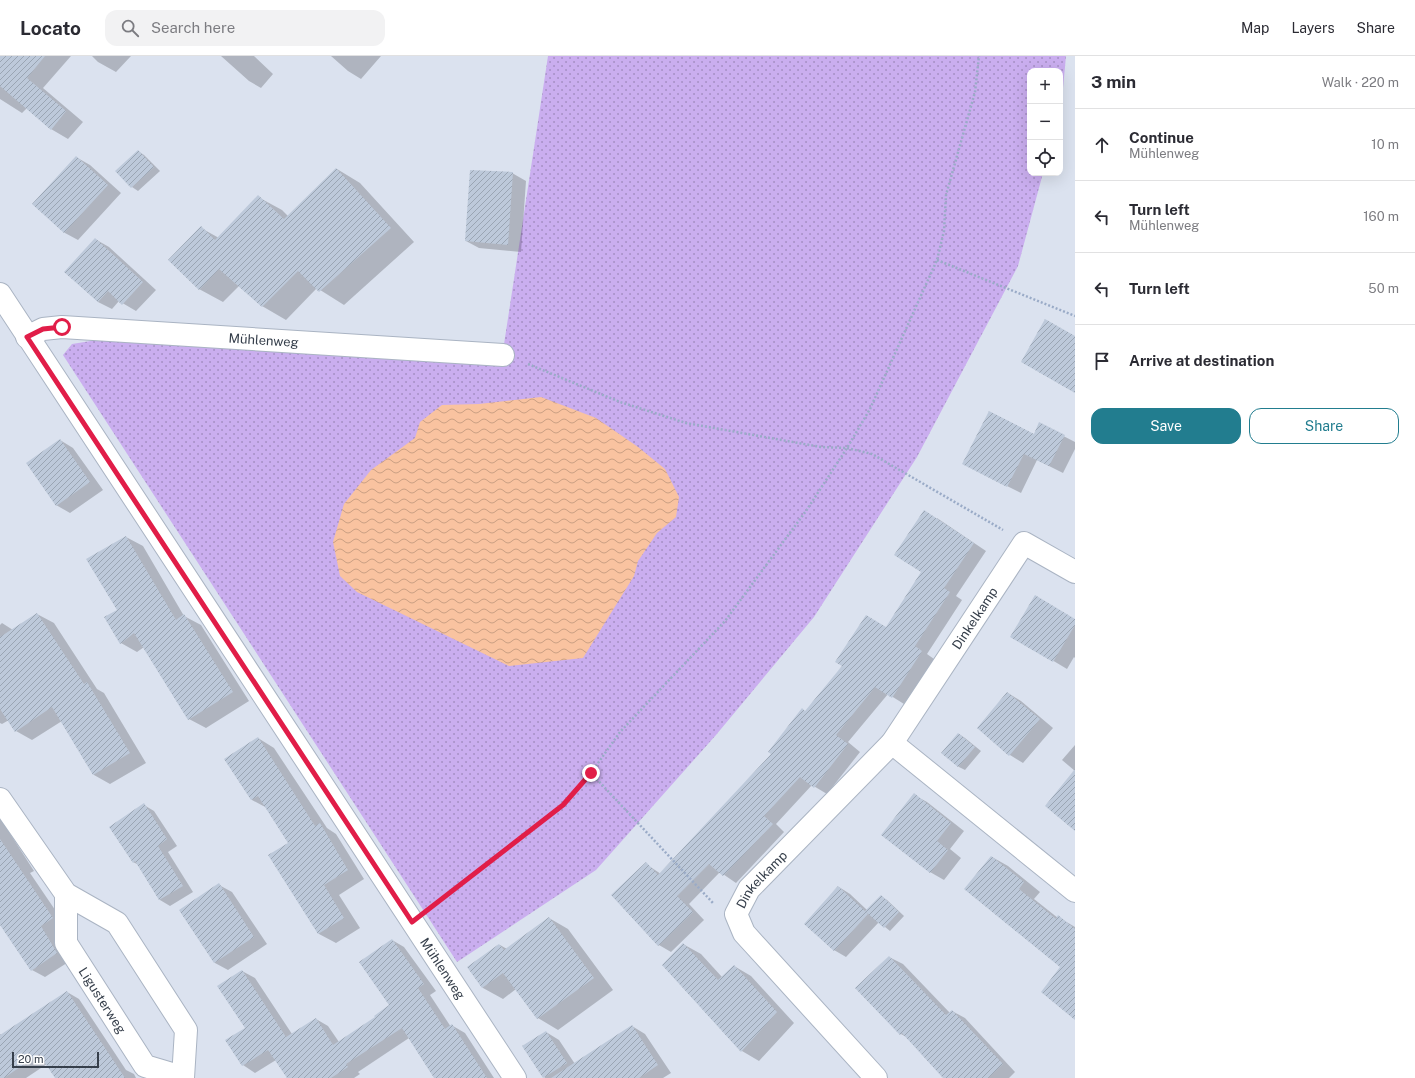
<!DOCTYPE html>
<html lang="en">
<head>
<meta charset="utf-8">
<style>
  :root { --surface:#fff; --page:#f2f2f3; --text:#2b2b33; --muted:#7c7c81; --line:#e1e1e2; --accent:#227d8f }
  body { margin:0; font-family:"Public Sans",sans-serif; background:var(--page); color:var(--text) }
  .controls { position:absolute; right:12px; top:12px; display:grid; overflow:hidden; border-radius:8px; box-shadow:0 4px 16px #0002 }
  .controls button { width:36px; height:36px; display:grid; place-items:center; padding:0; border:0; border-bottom:1px solid var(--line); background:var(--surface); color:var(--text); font:20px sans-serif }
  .scale { position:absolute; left:12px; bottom:10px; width:87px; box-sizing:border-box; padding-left:4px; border:2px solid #363f4b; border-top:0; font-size:11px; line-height:14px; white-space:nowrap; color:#363f4b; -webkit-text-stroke:3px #fff; paint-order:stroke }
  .stop { position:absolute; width:12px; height:12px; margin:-9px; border:3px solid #e11d48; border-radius:50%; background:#fff }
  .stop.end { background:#e11d48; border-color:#fff; box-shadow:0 1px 4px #0008 }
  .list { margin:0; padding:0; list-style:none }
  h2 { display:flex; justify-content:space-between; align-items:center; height:52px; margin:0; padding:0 16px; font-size:17px }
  h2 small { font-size:13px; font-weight:400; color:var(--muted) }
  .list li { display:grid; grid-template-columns:26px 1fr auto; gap:12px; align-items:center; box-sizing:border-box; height:72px; padding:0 16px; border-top:1px solid var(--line) }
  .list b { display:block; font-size:15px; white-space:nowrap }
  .list p { margin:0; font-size:13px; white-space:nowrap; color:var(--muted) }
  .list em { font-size:13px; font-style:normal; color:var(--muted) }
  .actions { display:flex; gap:8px; padding:12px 16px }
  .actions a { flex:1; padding:9px 0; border:1px solid var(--accent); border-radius:12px; text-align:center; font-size:14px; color:var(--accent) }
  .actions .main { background:var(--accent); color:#fff }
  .icon { flex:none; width:22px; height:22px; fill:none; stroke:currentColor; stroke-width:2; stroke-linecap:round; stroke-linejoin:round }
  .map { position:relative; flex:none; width:1075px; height:1022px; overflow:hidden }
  header { display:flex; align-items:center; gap:24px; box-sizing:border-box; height:56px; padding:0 20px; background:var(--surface); border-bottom:1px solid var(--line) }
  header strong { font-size:19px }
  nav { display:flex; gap:22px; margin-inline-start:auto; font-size:14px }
  .search { width:280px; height:36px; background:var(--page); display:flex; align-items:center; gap:10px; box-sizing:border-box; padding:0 14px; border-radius:12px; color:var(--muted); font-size:15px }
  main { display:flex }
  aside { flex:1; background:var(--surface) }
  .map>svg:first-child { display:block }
  .residential { fill:#dbe2ef; fill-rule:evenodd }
  .grass { fill:url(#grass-dots) }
  .water { fill:url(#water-waves) }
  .shadow { fill:#0003 }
  .building { fill:url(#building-hatch) }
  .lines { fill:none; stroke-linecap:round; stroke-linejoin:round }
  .street-casing { stroke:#aab4c3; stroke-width:24 }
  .path { stroke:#9aabc7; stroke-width:2.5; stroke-dasharray:2 2; stroke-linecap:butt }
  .street { stroke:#fff; stroke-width:22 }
  .route { stroke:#e11d48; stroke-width:5 }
  .labels { text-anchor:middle; stroke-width:4; stroke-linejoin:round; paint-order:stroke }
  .street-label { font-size:13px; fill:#363f4b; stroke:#fff }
</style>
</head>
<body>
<header>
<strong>Locato</strong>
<div class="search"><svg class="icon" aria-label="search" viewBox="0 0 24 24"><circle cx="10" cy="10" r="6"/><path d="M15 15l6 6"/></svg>Search here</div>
<nav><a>Map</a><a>Layers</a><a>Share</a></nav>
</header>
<main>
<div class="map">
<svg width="1075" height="1022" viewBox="0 0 1075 1022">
  <defs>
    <pattern id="grass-dots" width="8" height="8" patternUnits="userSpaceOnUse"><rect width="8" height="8" fill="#caaeef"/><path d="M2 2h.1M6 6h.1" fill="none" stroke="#a58fc4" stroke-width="1.8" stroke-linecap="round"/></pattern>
    <pattern id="water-waves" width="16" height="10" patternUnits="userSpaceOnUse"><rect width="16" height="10" fill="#f9c3a0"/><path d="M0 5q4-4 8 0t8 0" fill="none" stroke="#caa084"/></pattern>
    <pattern id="building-hatch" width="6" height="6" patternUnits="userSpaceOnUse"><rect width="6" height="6" fill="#bdc9da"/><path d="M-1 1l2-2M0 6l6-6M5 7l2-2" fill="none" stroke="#9aa5b3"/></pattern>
  </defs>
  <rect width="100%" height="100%" fill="#e9eef6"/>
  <!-- residential -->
  <path class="residential" d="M 0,0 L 1075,0 L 1075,1022 L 0,1022 ZM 1030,15 L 1060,15 L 1060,117 L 1030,117 Z"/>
  <!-- grass -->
  <path class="grass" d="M 548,0 L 1066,0 L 1062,43 L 1060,52 L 1060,15 L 1030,15 L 1030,117 L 1043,117 L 1018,210 L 917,401 L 814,561 L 716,679 L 596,814 L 457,906 L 63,299 L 72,288 L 97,284 L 501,308 Z"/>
  <!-- water -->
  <path class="water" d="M 541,341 L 596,362 L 638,391 L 665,413 L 679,441 L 676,461 L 657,477 L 638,505 L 634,520 L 583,602 L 509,610 L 357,536 L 340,520 L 333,486 L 344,448 L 371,414 L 415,382 L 420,366 L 442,349 L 479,348 Z"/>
  <!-- shadow -->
  <path class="shadow" d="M 0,0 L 71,0 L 43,32 L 83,66 L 68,83 L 51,73 L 27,52 L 22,57 L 0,43 Z
    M 92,0 L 131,0 L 116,16 L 98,6 Z
    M 221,0 L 254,0 L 273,18 L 261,32 L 249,25 Z
    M 331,0 L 381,0 L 361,23 L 348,15 Z
    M 138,95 L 144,99 L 160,115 L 138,135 L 132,131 Z
    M 76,101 L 90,109 L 121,137 L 78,184 L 65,177 L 34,148 Z
    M 337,113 L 360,127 L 414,186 L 344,249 L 317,232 L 286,264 L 262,250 L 239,230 L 223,246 L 199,233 L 201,172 L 219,182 L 258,141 L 282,154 L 288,160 Z
    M 512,117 L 526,125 L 521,196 L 479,192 L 466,185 Z
    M 95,183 L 109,191 L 156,234 L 136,255 L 119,245 L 112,253 L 98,246 L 66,216 Z
    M 1040,368 L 1075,386 L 1075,393 L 1063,417 L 1037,404 L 1021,437 L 977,415 L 1034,379 Z
    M 60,384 L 73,392 L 103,434 L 70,457 L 56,449 Z
    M 937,462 L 986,495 L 956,540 L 962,544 L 927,598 L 934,603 L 904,648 L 888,638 L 848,686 L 860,696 L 827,738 L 812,729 L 776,768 L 784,776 L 736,827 L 720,816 L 689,848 L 704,864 L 671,896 L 659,889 L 612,839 L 646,808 L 661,818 L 773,698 L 806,656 L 887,572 L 922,516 Z
    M 126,481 L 143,490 L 184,560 L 201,569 L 249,645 L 206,672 L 189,663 L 144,591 L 137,596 L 121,587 L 118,555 Z
    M 37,558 L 54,567 L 97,633 L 104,637 L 146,707 L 110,728 L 94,719 L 62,665 L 32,684 L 16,675 L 9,664 L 2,668 L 0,667 L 0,569 L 2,567 L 13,574 Z
    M 1075,564 L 1075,602 L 1074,601 L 1067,613 L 1012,580 Z
    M 1008,637 L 1021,645 L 1053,672 L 1023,707 L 1010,699 L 978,672 Z
    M 959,678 L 965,682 L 981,695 L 965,714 L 959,711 L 943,697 Z
    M 258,682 L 274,692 L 327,772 L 336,778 L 364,823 L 339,839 L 360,872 L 336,887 L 319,878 L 270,800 L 289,787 L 267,752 L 252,744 L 226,703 Z
    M 1075,689 L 1075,774 L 1075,715 L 1062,704 Z
    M 914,739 L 927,746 L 964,775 L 950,793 L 961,802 L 944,824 L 930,816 Z
    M 144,749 L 154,755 L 177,790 L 168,796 L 193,836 L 170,850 L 160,844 L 139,809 L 133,806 Z
    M 0,762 L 34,815 L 30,817 L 66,870 L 54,878 L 70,905 L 45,921 L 32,914 L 0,867 Z
    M 992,801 L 1008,810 L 1040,836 L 1034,843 L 1058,862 L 1058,861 L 1075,871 L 1075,963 L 1062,911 Z
    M 219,829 L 232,836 L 267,888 L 228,914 L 215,907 L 180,855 Z
    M 839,831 L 850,838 L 867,854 L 881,840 L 887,844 L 904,860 L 890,875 L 879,866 L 846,901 L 834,894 Z
    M 549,862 L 568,873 L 613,934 L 558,974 L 538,962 L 516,933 L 503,943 L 483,932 L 469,912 L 500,889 L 507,893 Z
    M 392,884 L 404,891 L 436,935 L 430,939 L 451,971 L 453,970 L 465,977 L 494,1022 L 435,1022 L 409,982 L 358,1016 L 360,1018 L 354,1022 L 288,1022 L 276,1004 L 255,1017 L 243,1009 L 246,972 L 242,915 L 255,922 L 292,978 L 316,963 L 328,970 L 339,986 L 377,961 L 391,949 Z
    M 683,888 L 701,898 L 722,921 L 734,910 L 751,920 L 794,967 L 759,1005 L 742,995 Z
    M 889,901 L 903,908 L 950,957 L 952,955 L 965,962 L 1015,1016 L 1009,1022 L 945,1022 L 908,982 L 901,978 L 857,932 Z
    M 67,936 L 79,943 L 126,1014 L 134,1018 L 136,1022 L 56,1022 L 47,1008 L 26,1022 L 0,1022 L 0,978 L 2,979 Z
    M 632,970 L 645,978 L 671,1017 L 663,1022 L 545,1022 L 523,990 L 546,976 L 559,984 L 575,1008 Z"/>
  <!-- building -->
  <path class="building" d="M 0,0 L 45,0 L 27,22 L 66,55 L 51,74 L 0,30 Z
    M 138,94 L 154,111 L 131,132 L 115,115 Z
    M 76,100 L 108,129 L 64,177 L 32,148 Z
    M 336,112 L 391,172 L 319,236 L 298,215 L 262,251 L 219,213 L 199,234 L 168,204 L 201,170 L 215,184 L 258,139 L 284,163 Z
    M 470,114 L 513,116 L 508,189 L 465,185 Z
    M 95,182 L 143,226 L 122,249 L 108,235 L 98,246 L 64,216 Z
    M 1045,263 L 1075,280 L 1075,337 L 1021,306 Z
    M 989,355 L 1034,378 L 1039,366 L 1065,379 L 1049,410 L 1024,398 L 1007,431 L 962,408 Z
    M 60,383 L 90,426 L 56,450 L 26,407 Z
    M 924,454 L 974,487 L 944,532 L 950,536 L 915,590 L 922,595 L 892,642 L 875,631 L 836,679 L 848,688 L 814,732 L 800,721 L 764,760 L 773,768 L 723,820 L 709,808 L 677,840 L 693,856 L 658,890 L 611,839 L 646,806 L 658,819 L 771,698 L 768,696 L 802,652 L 805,655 L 842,610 L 835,606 L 866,559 L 886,571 L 921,516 L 894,499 Z
    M 126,480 L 176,564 L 184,558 L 233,636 L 188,664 L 134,577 L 120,588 L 104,561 L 117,554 L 86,503 Z
    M 1035,539 L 1075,563 L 1075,569 L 1053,606 L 1010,581 Z
    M 37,557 L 84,628 L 87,626 L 130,697 L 93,719 L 52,651 L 15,676 L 0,653 L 0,581 Z
    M 1007,636 L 1040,663 L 1009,700 L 977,672 Z
    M 958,677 L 975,691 L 958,711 L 941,697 Z
    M 258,681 L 315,770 L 320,767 L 348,814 L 324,829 L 344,862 L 318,878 L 268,799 L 288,787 L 258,740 L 251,744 L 224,703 Z
    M 1075,713 L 1075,775 L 1045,750 Z
    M 914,737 L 951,767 L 937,785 L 948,794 L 930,817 L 881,779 Z
    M 144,747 L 167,783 L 158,790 L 183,830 L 159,844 L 135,805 L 133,807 L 109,771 Z
    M 0,783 L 53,862 L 41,870 L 57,897 L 31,915 L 0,869 Z
    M 991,800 L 1024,826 L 1019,833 L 1056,863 L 1058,859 L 1075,873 L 1075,964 L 1041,936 L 1060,911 L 964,833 Z
    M 219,827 L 254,881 L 214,907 L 179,854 Z
    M 838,830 L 868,858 L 834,895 L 804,868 Z
    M 881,839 L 899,856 L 884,872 L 865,855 Z
    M 549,861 L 594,922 L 537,963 L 503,917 L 482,932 L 467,911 L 499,888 L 504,894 Z
    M 392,883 L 424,928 L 418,932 L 445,973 L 452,968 L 487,1022 L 434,1022 L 402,972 L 346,1008 L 348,1011 L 331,1022 L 287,1022 L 268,994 L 242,1010 L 225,984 L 245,972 L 217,930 L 242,914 L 286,981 L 316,962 L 333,989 L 375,961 L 374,960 L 389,949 L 359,906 Z
    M 683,887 L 718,924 L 734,909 L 777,956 L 741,996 L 662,909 Z
    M 889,900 L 946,959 L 952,954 L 1003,1008 L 988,1022 L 943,1022 L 902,977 L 900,979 L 855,932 Z
    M 67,935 L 125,1022 L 55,1022 L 39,998 L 4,1022 L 0,1022 L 0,979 Z
    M 632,969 L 658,1009 L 639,1022 L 551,1022 Z
    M 546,975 L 567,1007 L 543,1022 L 522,990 Z"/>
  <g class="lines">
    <!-- street casing -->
    <g class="street-casing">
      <g id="street">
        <path id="s1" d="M 0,238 L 515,1022"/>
        <path id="s2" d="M 27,281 L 43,273 L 62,271 L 503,299"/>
        <path d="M 892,687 L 1075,835"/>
        <path d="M 0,743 L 66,838 L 117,867 L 186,974 L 183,1022"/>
        <path id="s3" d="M 66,838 L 66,887 L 145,1010 L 182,1021"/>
        <path id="s4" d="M 876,1022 L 744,877 L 736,858 L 749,833 L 892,687 L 1024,487 L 1075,516"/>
      </g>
    </g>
    <!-- path -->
    <path class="path" d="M 937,204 L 1075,260
      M 528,308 L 620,346 L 686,367 L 821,391 L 847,392 L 872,398 L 1003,474
      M 591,717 L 713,847
      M 432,850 L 563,749 L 591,717 L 620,676 L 725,565 L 806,455 L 847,392 L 870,353 L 937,204 L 944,175 L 946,139 L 975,36 L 979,0"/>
    <!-- street -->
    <use href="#street" class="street"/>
  </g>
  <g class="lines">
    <!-- route -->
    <path class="route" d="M 62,271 L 43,273 L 27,281 L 412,866 L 563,749 L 591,717"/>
  </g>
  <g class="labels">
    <!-- street labels -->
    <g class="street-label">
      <text dy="5" stroke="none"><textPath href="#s2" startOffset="239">Mühlenweg</textPath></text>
      <text dy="5" stroke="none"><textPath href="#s4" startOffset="599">Dinkelkamp</textPath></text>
      <text dy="5" stroke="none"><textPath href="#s4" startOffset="260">Dinkelkamp</textPath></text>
      <text dy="5" stroke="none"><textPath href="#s1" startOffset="807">Mühlenweg</textPath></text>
      <text dy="5" stroke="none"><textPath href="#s3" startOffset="117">Ligusterweg</textPath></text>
    </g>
  </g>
</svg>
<div class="controls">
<button>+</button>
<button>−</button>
<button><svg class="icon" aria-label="locate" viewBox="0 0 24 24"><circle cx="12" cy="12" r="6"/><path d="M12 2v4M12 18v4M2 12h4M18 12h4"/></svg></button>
</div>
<div class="scale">20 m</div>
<div class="stop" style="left:62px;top:271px"></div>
<div class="stop end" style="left:591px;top:717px"></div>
</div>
<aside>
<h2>3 min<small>Walk · 220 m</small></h2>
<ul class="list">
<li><svg class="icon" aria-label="ahead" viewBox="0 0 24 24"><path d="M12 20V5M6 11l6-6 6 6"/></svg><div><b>Continue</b><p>Mühlenweg</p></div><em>10 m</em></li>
<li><svg class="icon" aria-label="left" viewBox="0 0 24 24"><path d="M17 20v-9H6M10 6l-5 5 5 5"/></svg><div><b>Turn left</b><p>Mühlenweg</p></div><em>160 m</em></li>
<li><svg class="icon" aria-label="left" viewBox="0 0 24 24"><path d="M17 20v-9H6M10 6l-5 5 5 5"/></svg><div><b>Turn left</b></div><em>50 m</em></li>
<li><svg class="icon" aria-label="arrive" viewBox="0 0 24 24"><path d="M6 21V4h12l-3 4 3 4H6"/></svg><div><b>Arrive at destination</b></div></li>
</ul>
<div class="actions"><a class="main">Save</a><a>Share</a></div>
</aside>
</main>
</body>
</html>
